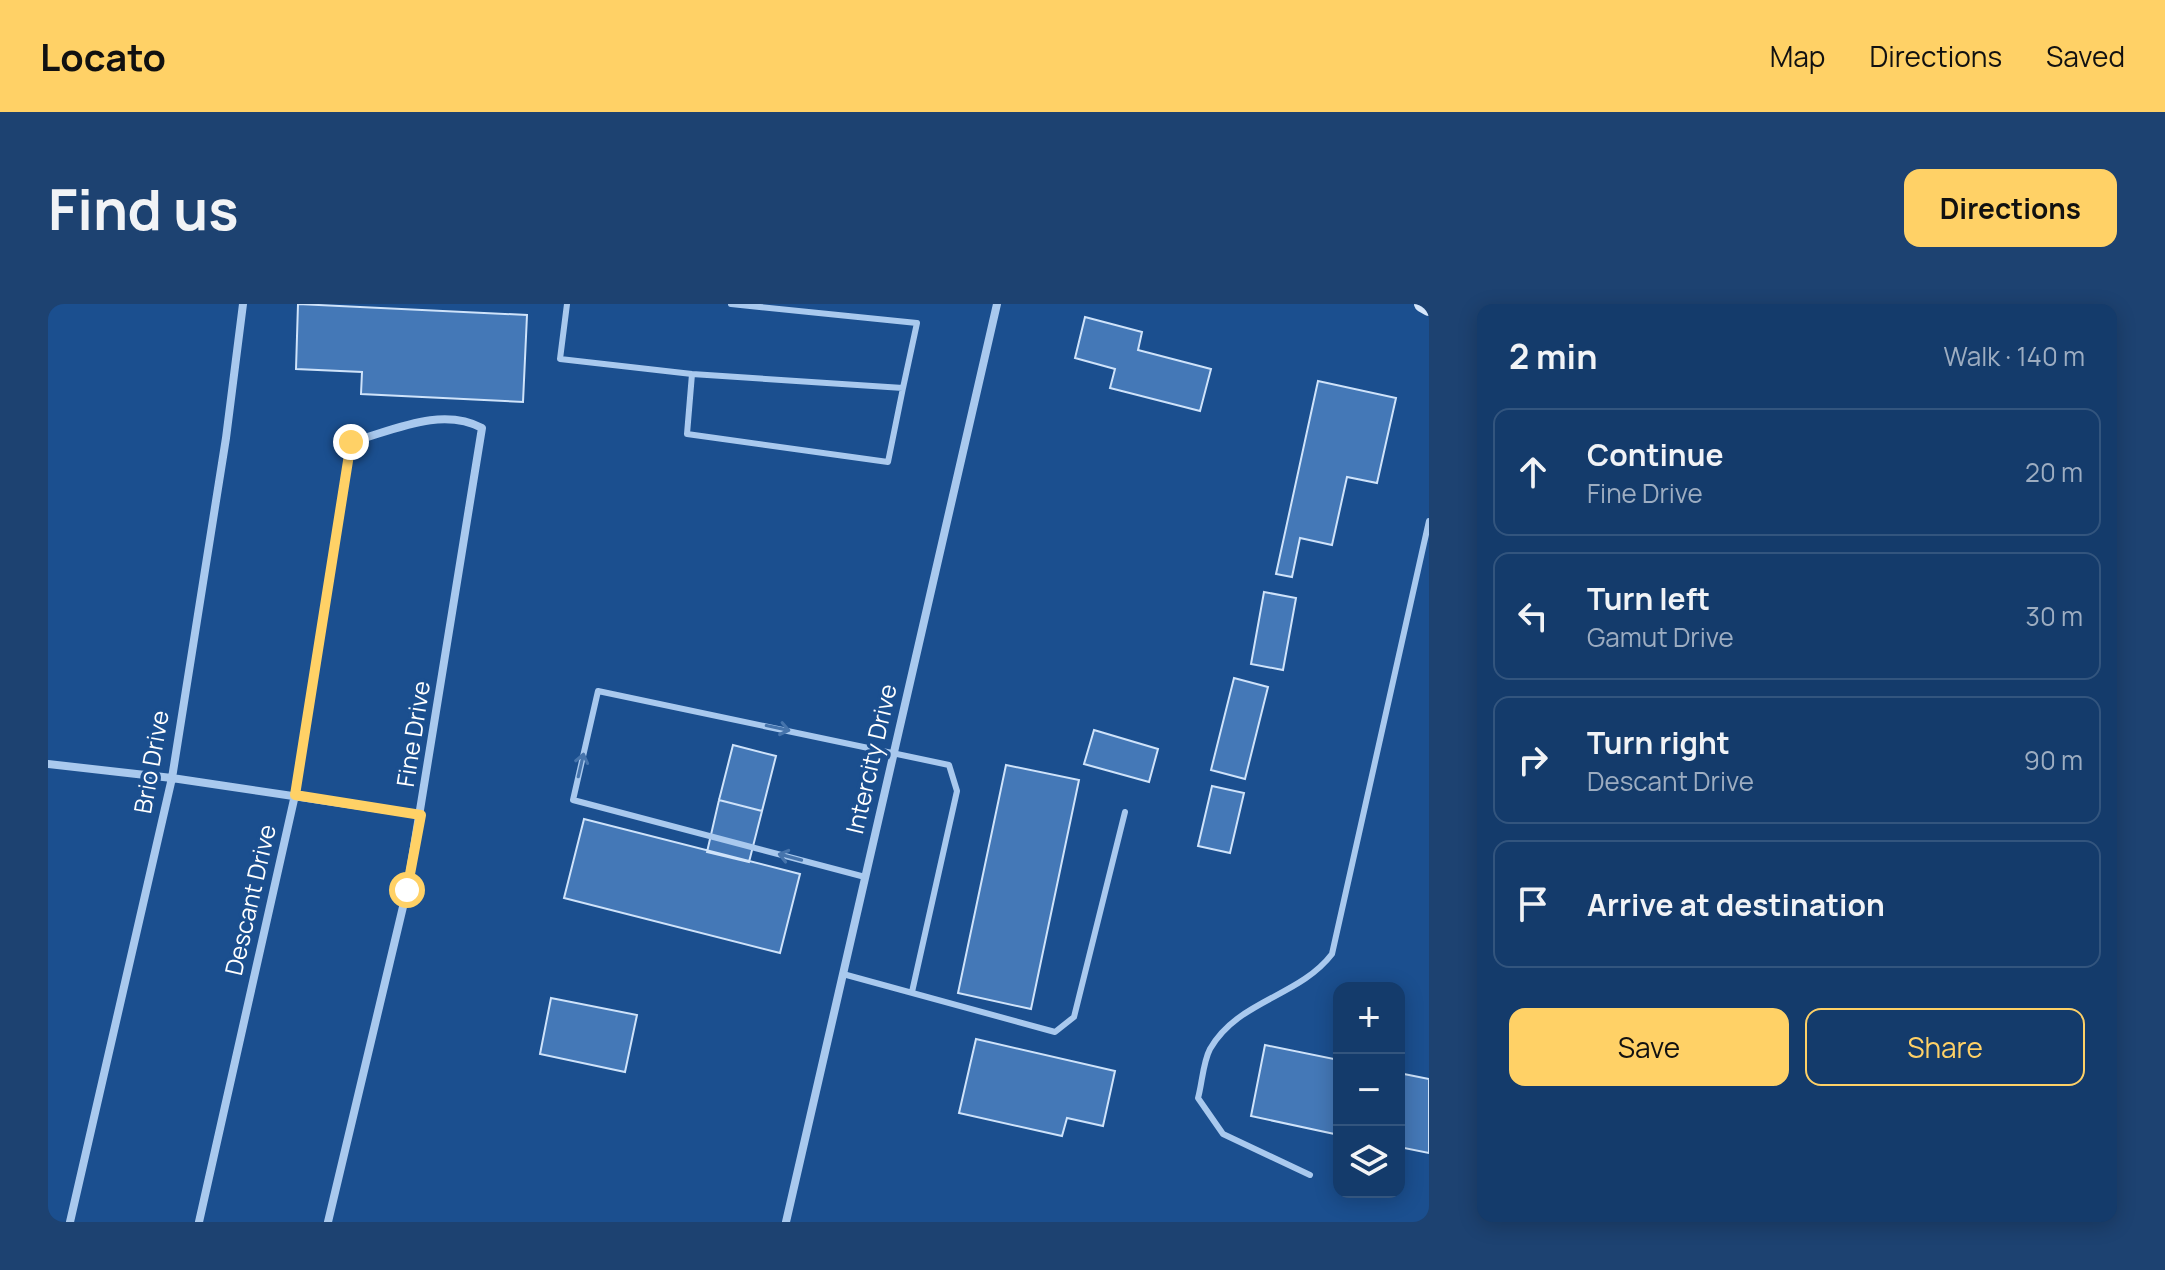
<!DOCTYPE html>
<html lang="en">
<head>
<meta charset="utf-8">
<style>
  :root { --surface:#143b6b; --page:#1d4271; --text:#f1f3f6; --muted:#9dadc1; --line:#33557e; --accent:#ffd166 }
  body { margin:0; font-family:Manrope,sans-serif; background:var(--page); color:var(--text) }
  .controls { position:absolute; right:24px; bottom:24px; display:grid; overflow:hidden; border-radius:16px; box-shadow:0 4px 20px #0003 }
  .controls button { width:72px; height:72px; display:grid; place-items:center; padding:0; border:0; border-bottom:2px solid var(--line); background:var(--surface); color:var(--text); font:40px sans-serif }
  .stop { position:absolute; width:24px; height:24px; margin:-18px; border:6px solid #ffd166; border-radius:50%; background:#fff }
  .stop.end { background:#ffd166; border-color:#fff; box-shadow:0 2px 8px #0008 }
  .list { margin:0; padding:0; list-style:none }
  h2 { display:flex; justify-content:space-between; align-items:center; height:104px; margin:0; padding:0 32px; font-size:34px }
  h2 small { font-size:26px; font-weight:400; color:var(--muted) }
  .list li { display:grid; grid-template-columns:52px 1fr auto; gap:24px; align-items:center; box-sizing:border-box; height:128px; margin:0 16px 16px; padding:0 16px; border:2px solid var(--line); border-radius:16px }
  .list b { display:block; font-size:30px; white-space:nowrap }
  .list p { margin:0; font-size:26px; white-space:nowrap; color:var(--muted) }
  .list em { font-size:26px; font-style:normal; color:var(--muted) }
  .actions { display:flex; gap:16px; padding:24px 32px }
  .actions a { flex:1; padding:18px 0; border:2px solid var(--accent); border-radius:16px; text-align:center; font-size:28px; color:var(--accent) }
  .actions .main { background:var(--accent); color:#111 }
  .icon { flex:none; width:44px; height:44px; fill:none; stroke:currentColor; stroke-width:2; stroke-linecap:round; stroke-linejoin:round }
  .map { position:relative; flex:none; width:1381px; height:918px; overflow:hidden; border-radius:16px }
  header { display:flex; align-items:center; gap:48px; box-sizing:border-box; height:112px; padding:0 40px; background:var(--accent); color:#111 }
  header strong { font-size:38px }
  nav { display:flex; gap:44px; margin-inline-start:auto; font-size:28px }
  .intro { display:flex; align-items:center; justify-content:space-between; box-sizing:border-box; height:192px; padding:0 48px }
  h1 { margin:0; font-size:56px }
  .button { padding:20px 36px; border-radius:16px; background:var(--accent); color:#111; font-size:28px; font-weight:700 }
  main { display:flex; gap:48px; padding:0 48px }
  aside { flex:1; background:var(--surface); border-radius:16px; box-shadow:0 4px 20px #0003 }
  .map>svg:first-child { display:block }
  .building { fill:#4478b7; stroke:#cfe3fa; stroke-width:2 }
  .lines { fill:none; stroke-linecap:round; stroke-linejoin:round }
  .lane { stroke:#a9c9ee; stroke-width:6 }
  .street { stroke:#a9c9ee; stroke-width:8 }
  .secondary { stroke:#d6e6fa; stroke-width:16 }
  .oneway { stroke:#4674ac }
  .route { stroke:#ffd166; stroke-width:10 }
  .labels { text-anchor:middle; stroke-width:7; stroke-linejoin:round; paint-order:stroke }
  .street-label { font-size:24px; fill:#fff; stroke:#1b4f8f }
</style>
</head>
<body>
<header>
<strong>Locato</strong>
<nav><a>Map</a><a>Directions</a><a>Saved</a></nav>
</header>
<div class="intro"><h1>Find us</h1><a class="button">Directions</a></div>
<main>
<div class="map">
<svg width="1381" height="918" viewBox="0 0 1381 918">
  <rect width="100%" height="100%" fill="#1b4f8f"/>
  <!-- building -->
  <path class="building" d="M 250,0 L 479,11 L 475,98 L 313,90 L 314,68 L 248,65 Z
    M 1037,13 L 1094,28 L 1090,46 L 1163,65 L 1152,107 L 1062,84 L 1067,65 L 1027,54 Z
    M 1270,77 L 1348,94 L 1329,179 L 1299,173 L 1284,241 L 1252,234 L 1244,273 L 1228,270 Z
    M 1216,288 L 1248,294 L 1235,366 L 1203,360 Z
    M 1186,374 L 1220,383 L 1197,475 L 1163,466 Z
    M 1046,426 L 1110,445 L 1101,478 L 1036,460 Z
    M 685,441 L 728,452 L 714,507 L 671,496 Z
    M 958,461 L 1031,476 L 983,705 L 910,689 Z
    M 1164,482 L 1196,489 L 1182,549 L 1150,542 Z
    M 671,496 L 714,507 L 701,558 L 659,548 Z
    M 536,515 L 752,570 L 732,649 L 516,594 Z
    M 503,694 L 589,711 L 577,768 L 492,750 Z
    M 928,735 L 1067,767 L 1055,822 L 1019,814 L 1014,832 L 911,809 Z
    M 1217,741 L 1291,756 L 1291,831 L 1203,812 Z
    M 1351,769 L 1381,775 L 1381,849 L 1351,843 Z"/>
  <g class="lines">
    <!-- lane -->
    <path class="lane" d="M 519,0 L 512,55 L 644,70 L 855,84 L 840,158 L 639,130 L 644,70
      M 683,0 L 869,19 L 855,84
      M 817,573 L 525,496 L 550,387 L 901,461 L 909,487 L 864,688
      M 795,670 L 1007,728 L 1026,713 L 1077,508
      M 1262,871 L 1175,830 L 1150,794 C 1154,780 1155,758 1162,745 C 1190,696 1251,693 1284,650 L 1381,217"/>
    <!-- street -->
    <path class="street" d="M 0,460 L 124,474 L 373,511
      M 22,918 L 124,474 L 178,134 L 195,0
      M 151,918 L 247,491 L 303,138 C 344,127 393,102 434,124 L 359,586 L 280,918
      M 738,918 L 949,0"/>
    <!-- secondary -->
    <path class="secondary" d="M 1374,0 L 1381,4"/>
  </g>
  <!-- one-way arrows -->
  <defs><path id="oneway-shaft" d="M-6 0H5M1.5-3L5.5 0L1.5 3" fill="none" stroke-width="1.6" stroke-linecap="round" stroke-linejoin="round" transform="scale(2)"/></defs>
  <g class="oneway">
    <use href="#oneway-shaft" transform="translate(730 424) rotate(12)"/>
    <use href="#oneway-shaft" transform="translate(533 461) rotate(-77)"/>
    <use href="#oneway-shaft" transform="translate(742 553) rotate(-165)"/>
  </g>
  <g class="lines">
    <!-- route -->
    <path class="route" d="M 303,138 L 247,491 L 373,511 L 359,586"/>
  </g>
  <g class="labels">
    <!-- street labels -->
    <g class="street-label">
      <text transform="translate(366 430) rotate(-81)" y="8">Fine Drive</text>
      <text transform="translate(824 455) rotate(-77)" y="8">Intercity Drive</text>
      <text transform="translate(104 458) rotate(-80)" y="8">Brio Drive</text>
      <text transform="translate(203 596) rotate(-77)" y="8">Descant Drive</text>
    </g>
  </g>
</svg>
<div class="controls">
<button>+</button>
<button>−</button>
<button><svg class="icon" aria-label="layers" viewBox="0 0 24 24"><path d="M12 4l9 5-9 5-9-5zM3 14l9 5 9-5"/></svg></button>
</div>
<div class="stop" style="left:359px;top:586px"></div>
<div class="stop end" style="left:303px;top:138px"></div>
</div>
<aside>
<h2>2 min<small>Walk · 140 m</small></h2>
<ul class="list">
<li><svg class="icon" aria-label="ahead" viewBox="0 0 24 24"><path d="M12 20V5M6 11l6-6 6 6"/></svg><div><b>Continue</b><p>Fine Drive</p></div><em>20 m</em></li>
<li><svg class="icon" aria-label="left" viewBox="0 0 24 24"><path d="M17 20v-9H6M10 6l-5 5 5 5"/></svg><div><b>Turn left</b><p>Gamut Drive</p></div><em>30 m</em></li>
<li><svg class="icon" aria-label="right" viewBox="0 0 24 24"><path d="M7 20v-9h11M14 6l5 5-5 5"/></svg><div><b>Turn right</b><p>Descant Drive</p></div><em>90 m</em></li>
<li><svg class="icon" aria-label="arrive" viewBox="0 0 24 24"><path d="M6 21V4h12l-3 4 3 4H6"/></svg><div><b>Arrive at destination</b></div></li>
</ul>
<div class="actions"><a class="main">Save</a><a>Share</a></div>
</aside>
</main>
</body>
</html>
